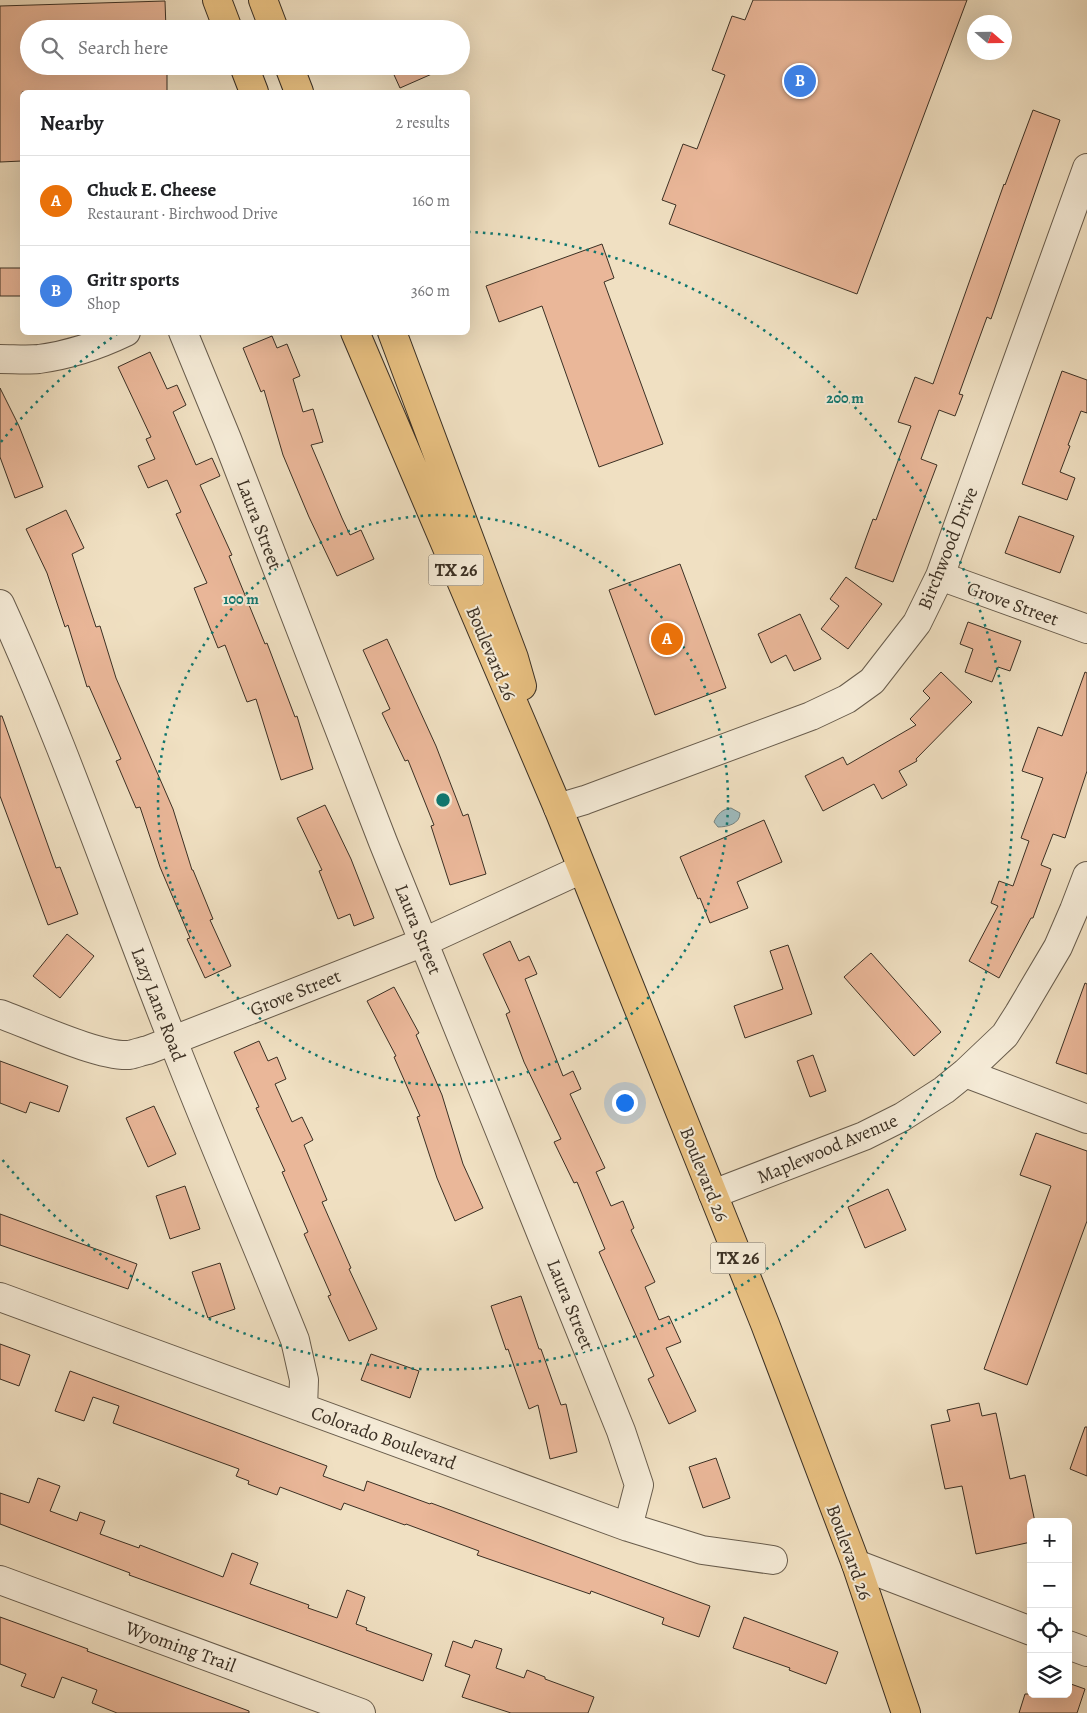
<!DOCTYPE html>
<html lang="en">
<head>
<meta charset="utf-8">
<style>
  :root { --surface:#fff; --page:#f6f6f6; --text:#202124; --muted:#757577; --line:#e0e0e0; --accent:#b45309 }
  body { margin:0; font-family:Alegreya,serif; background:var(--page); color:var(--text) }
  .controls { position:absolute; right:15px; bottom:15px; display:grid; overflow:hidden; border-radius:8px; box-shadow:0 5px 20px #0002 }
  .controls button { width:45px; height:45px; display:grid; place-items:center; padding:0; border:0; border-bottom:1px solid var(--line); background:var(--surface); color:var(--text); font:25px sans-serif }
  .compass { position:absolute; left:967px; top:15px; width:45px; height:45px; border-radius:50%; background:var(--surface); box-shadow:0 5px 20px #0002; rotate:110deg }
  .you { position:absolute; left:624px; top:1102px; width:18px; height:18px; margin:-12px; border:4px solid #fff; border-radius:50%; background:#1a73e8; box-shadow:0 0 0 8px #1a73e833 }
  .badge { display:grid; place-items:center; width:32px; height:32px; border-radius:50%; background:var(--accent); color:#fff; font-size:16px; font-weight:700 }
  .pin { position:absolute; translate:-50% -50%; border:2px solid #fff; box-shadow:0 1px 5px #0006 }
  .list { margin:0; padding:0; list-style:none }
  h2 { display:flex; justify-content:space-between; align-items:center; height:65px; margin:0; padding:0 20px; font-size:21px }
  h2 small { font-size:16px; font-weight:400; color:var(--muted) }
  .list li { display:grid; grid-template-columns:32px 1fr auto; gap:15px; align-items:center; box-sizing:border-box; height:90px; padding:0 20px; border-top:1px solid var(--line) }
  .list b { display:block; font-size:19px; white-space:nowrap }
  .list p { margin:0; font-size:16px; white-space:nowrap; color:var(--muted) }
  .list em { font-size:16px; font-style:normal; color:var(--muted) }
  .icon { flex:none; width:28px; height:28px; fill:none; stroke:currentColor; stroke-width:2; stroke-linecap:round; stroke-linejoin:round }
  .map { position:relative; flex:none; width:1087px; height:1713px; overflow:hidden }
  .search { position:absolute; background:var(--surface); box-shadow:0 5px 20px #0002; left:20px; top:20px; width:450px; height:55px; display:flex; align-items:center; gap:12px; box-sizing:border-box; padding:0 18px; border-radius:28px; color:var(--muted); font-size:19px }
  .panel { position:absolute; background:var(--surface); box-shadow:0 5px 20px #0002; left:20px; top:90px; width:450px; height:245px; border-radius:8px }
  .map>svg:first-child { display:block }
  .water { fill:#9ebbbd; stroke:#768380 }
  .building { fill:#eab799; stroke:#3b3024 }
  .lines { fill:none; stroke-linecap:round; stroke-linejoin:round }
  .minor-casing { stroke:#685c4c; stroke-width:30 }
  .major-casing { stroke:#3b3024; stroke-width:30 }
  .minor { stroke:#f5ebd7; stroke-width:28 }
  .major { stroke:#e8c081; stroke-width:28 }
  .ring { fill:none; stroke:#0f766e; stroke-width:2.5; stroke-dasharray:2.5 5 }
  .labels { text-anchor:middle; stroke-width:4; stroke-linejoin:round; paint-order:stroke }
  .shield { fill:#f5ebd7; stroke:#73685a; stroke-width:1 }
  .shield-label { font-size:18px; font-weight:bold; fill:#3b3024 }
  .street-label { font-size:19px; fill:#3b3024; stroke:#f5ebd7 }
  .centre { fill:#0f766e; stroke:#f5ebd7; stroke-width:2.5 }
  .ring-label { font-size:15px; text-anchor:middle; font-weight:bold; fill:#0f766e; stroke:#f5ebd7; stroke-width:4; stroke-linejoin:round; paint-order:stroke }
</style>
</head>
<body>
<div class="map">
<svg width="1087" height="1713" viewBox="0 0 1087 1713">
  <rect width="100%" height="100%" fill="#f0e0c2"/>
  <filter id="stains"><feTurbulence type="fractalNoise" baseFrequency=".004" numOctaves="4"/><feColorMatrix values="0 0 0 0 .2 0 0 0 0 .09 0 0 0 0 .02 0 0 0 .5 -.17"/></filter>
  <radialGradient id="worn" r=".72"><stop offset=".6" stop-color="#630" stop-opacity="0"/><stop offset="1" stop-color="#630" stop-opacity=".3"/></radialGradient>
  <!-- water -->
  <path class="water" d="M 731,808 L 740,813 C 740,824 727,827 718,827 L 714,822 C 717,814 723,809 731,808 Z"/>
  <!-- building -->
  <path class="building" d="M 753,0 L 967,0 L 857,294 L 669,224 L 676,205 L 662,200 L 683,144 L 697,149 L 725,75 L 712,70 L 732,16 L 745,20 Z
    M 165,1 L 166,29 L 29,29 L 29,66 L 167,66 L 167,92 L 22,92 L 22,161 L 0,162 L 0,6 Z
    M 390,66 L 450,66 L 400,88 Z
    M 1033,110 L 1060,120 L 991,319 L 987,317 L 959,394 L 963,395 L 955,416 L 939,410 L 921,459 L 937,465 L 893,582 L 855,568 L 873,519 L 876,520 L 911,426 L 898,422 L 915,377 L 933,384 L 1004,184 L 1005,185 Z
    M 602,244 L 614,278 L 604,282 L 663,444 L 599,467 L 542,306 L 499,322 L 486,286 Z
    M 0,268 L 22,268 L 22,296 L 0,296 Z
    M 272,336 L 277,348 L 287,344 L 300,376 L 293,379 L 303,412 L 313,409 L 323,442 L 311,445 L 342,518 L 350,535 L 361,530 L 374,559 L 337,576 L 309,517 L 283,455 L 264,390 L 261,392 L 243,348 Z
    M 150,352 L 167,389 L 177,385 L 186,405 L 173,412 L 196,465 L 212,458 L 220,476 L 200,485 L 232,555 L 229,556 L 265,644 L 267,643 L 295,717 L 297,716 L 313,769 L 281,780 L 256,699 L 247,702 L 225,645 L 218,648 L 194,588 L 207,583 L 176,514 L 181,512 L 167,480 L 148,488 L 138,466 L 155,459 L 146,439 L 151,437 L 118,367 Z
    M 1062,371 L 1087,380 L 1087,413 L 1081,411 L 1068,445 L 1070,446 L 1060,472 L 1075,478 L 1067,500 L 1022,484 Z
    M 0,388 L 19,426 L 43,487 L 15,498 L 0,457 Z
    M 66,510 L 84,548 L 72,554 L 96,627 L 100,626 L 116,678 L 173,809 L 192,870 L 193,870 L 213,919 L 210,920 L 231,966 L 205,978 L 187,939 L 190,938 L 160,867 L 140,807 L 136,808 L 116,761 L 121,759 L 89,686 L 87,687 L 68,625 L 65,627 L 47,573 L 26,529 Z
    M 1019,516 L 1074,536 L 1060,573 L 1005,553 Z
    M 680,564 L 726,688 L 655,715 L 609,590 Z
    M 846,577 L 882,604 L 848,649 L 821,629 L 839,606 L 830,599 Z
    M 800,614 L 821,659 L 794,671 L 786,655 L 771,663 L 758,634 Z
    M 968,622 L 1021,641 L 1010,671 L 998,667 L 992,682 L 965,672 L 973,649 L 960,644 Z
    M 387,639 L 436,746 L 463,816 L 468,814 L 486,874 L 450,885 L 431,826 L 434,825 L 408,760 L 405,761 L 382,713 L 390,709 L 363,650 Z
    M 941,672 L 972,702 L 916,759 L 917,761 L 899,771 L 907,785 L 882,799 L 874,784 L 823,811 L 805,776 L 843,757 L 847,765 L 916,725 L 910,719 L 930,698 L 923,691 Z
    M 1085,672 L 1087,673 L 1087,771 L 1065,838 L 1053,834 L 1041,865 L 1051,869 L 1033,918 L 1031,918 L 999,978 L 969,961 L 998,906 L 991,903 L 999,881 L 1013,886 L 1029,841 L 1021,838 L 1043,778 L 1022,771 L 1038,727 L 1062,736 Z
    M 0,716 L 2,716 L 56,868 L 60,867 L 78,914 L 48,925 L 0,796 Z
    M 325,805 L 351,859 L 374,918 L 354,926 L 350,914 L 338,919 L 319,871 L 322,870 L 297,818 Z
    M 764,820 L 782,862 L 737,882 L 748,908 L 710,923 L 700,898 L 698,899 L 680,857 Z
    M 67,934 L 94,956 L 60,998 L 33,976 Z
    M 510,941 L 519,961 L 529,956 L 537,974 L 525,979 L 563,1076 L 573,1071 L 581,1089 L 570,1094 L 605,1168 L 596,1172 L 611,1206 L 623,1201 L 634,1228 L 631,1230 L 655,1282 L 645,1287 L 659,1320 L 669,1316 L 681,1342 L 666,1348 L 696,1411 L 669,1424 L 648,1379 L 654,1376 L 599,1252 L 605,1249 L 577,1182 L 574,1183 L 554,1142 L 561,1139 L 524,1062 L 506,1014 L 510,1012 L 483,954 Z
    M 788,945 L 812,1014 L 745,1038 L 734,1006 L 783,989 L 770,951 Z
    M 871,953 L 941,1032 L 914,1056 L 844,977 Z
    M 1085,983 L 1087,984 L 1087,1074 L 1056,1063 Z
    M 394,987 L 419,1033 L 416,1035 L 442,1095 L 463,1164 L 483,1208 L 455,1221 L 437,1178 L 417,1117 L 420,1116 L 394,1057 L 396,1056 L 367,1001 Z
    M 259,1041 L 268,1061 L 277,1057 L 286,1079 L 275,1084 L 292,1122 L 302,1117 L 313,1140 L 304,1145 L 327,1200 L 322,1202 L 351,1268 L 349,1269 L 377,1329 L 349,1341 L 328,1296 L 331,1295 L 304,1234 L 308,1232 L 282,1172 L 285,1171 L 256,1108 L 259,1107 L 234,1052 Z
    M 813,1055 L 826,1091 L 810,1097 L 797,1061 Z
    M 0,1061 L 68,1086 L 59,1112 L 30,1102 L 26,1113 L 0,1103 Z
    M 154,1106 L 176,1154 L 148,1167 L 126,1118 Z
    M 1036,1133 L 1087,1151 L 1087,1221 L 1027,1385 L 984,1369 L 1051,1186 L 1020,1175 Z
    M 185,1186 L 200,1229 L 170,1239 L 156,1196 Z
    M 888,1189 L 906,1230 L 865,1248 L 848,1207 Z
    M 0,1214 L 137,1264 L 128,1289 L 0,1245 Z
    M 220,1263 L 235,1309 L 208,1318 L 192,1272 Z
    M 521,1296 L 539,1349 L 541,1349 L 561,1405 L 566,1404 L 577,1452 L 550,1459 L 538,1405 L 529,1409 L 508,1349 L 506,1350 L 491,1306 Z
    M 0,1344 L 30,1355 L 19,1386 L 0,1379 Z
    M 371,1354 L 419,1371 L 410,1398 L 361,1380 Z
    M 70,1371 L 327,1466 L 323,1476 L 364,1491 L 367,1481 L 430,1504 L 431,1503 L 710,1606 L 699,1637 L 662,1624 L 664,1618 L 591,1591 L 590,1594 L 477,1555 L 479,1551 L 406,1524 L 405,1525 L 344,1503 L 341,1510 L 280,1487 L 277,1495 L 248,1484 L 249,1481 L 236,1476 L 239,1469 L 113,1423 L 119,1406 L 93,1397 L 84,1421 L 55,1411 Z
    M 979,1403 L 982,1416 L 996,1413 L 1010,1479 L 1025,1475 L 1035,1522 L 1031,1522 L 1031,1542 L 976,1554 L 962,1486 L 945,1489 L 931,1425 L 950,1421 L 947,1410 Z
    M 1085,1427 L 1087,1427 L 1087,1476 L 1070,1469 Z
    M 716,1458 L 730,1498 L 703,1508 L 689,1467 Z
    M 38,1478 L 60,1486 L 50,1511 L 77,1521 L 80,1512 L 105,1521 L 100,1534 L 139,1548 L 140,1545 L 223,1577 L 232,1553 L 258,1563 L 250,1584 L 309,1605 L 308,1608 L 337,1618 L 347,1590 L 365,1597 L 356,1624 L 367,1628 L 366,1630 L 432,1654 L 423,1681 L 129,1575 L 130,1573 L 0,1524 L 0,1493 L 29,1503 Z
    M 0,1617 L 88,1649 L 87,1651 L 249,1711 L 249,1713 L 117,1713 L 92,1703 L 97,1690 L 62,1677 L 54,1698 L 21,1686 L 26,1674 L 0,1664 Z
    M 744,1617 L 838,1652 L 826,1684 L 789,1670 L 790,1668 L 733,1648 Z
    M 475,1640 L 502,1649 L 496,1668 L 524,1678 L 527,1670 L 545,1677 L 545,1679 L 594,1697 L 588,1713 L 511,1713 L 462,1697 L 470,1675 L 445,1666 L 453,1641 L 472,1648 Z
    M 1068,1683 L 1085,1689 L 1077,1713 L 1019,1713 L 1025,1694 L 1068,1694 Z"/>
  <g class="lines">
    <!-- minor casing -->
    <g class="minor-casing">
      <path id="minor" d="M 183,332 L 227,439 L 383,842 L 621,1431 L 639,1485 L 628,1527
        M 0,359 C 13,359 27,360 39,359 C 69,355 99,345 126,332
        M 940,576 L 1087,629
        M 0,604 C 65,746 115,895 173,1041 C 212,1141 255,1240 295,1340 L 304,1380 L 303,1408
        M 558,808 L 585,800 L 811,716 L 847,699 L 872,681 L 917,623 L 940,576 L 1087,168
        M 0,1014 C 31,1025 99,1057 129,1055 C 135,1054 142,1051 148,1050 L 424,942 L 582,869
        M 965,1073 L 1087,1119
        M 713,1194 L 864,1136 L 902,1117 L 944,1090 L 965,1073 L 1005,1035 L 1019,1013 L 1058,947 L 1074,910 L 1087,876
        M 0,1297 L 628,1527 L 702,1550 L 773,1560
        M 856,1564 L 1031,1631
        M 0,1580 L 361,1713
        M 1068,1645 L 1087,1652"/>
    </g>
    <!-- major casing -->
    <g class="major-casing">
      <path id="major" d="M 217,0 L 228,29
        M 263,0 L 274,29
        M 244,66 L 254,92
        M 289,66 L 299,92
        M 355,332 L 558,808 L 713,1194 L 765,1324 L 856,1564 L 906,1713
        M 392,332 L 514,658 L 522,686"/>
    </g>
    <!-- minor -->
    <use href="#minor" class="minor"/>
    <!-- major -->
    <use href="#major" class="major"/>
  </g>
  <!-- distance rings -->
  <g class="ring">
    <circle cx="443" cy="800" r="285"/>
    <path d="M1 442A569 569 0 0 1 117 334M468 232A569 569 0 1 1 1 1158"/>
  </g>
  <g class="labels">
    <!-- shield labels -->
    <g class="shield">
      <rect x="428.5" y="554.5" width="55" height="31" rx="4"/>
      <rect x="710.5" y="1242.5" width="55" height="31" rx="4"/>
    </g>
    <g class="shield-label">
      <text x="456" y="576">TX 26</text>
      <text x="738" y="1264">TX 26</text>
    </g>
    <!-- street labels -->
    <g class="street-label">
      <text transform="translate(260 524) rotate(69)" y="7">Laura Street</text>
      <text transform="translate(947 548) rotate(-68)" y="7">Birchwood Drive</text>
      <text transform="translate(1013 603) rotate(20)" y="7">Grove Street</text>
      <text transform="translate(492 653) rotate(67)" y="7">Boulevard 26</text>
      <text transform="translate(419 929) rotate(68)" y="7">Laura Street</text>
      <text transform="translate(295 992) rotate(-22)" y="7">Grove Street</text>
      <text transform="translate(159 1004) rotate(69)" y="7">Lazy Lane Road</text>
      <text transform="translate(827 1148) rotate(-23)" y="7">Maplewood Avenue</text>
      <text transform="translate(705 1174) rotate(68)" y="7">Boulevard 26</text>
      <text transform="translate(571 1304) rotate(68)" y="7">Laura Street</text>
      <text transform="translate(384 1437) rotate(20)" y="7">Colorado Boulevard</text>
      <text transform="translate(850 1552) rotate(70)" y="7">Boulevard 26</text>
      <text transform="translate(181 1646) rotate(20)" y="7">Wyoming Trail</text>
    </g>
  </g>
  <circle cx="443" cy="800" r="8" class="centre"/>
  <g class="ring-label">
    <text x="845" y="403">200 m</text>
    <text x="241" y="604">100 m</text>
  </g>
  <rect width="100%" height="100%" filter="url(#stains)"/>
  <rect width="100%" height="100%" fill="url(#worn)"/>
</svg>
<div class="controls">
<button>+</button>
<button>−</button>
<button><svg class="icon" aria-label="locate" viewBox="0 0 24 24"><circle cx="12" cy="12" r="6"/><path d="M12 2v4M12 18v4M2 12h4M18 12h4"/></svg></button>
<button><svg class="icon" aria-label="layers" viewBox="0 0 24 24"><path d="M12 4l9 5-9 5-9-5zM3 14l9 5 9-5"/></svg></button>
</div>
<svg class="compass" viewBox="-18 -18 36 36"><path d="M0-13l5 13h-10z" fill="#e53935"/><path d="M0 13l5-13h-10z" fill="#757577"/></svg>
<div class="you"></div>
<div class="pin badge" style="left:667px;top:639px;background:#e8710a">A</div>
<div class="pin badge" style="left:800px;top:81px;background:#3f7fe0">B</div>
<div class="search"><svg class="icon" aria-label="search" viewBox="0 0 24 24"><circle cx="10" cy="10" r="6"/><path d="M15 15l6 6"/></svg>Search here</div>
<section class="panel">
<h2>Nearby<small>2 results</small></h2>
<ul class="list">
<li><span class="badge" style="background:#e8710a">A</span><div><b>Chuck E. Cheese</b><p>Restaurant · Birchwood Drive</p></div><em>160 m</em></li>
<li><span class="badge" style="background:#3f7fe0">B</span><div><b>Gritr sports</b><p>Shop</p></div><em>360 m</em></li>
</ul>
</section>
</div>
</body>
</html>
